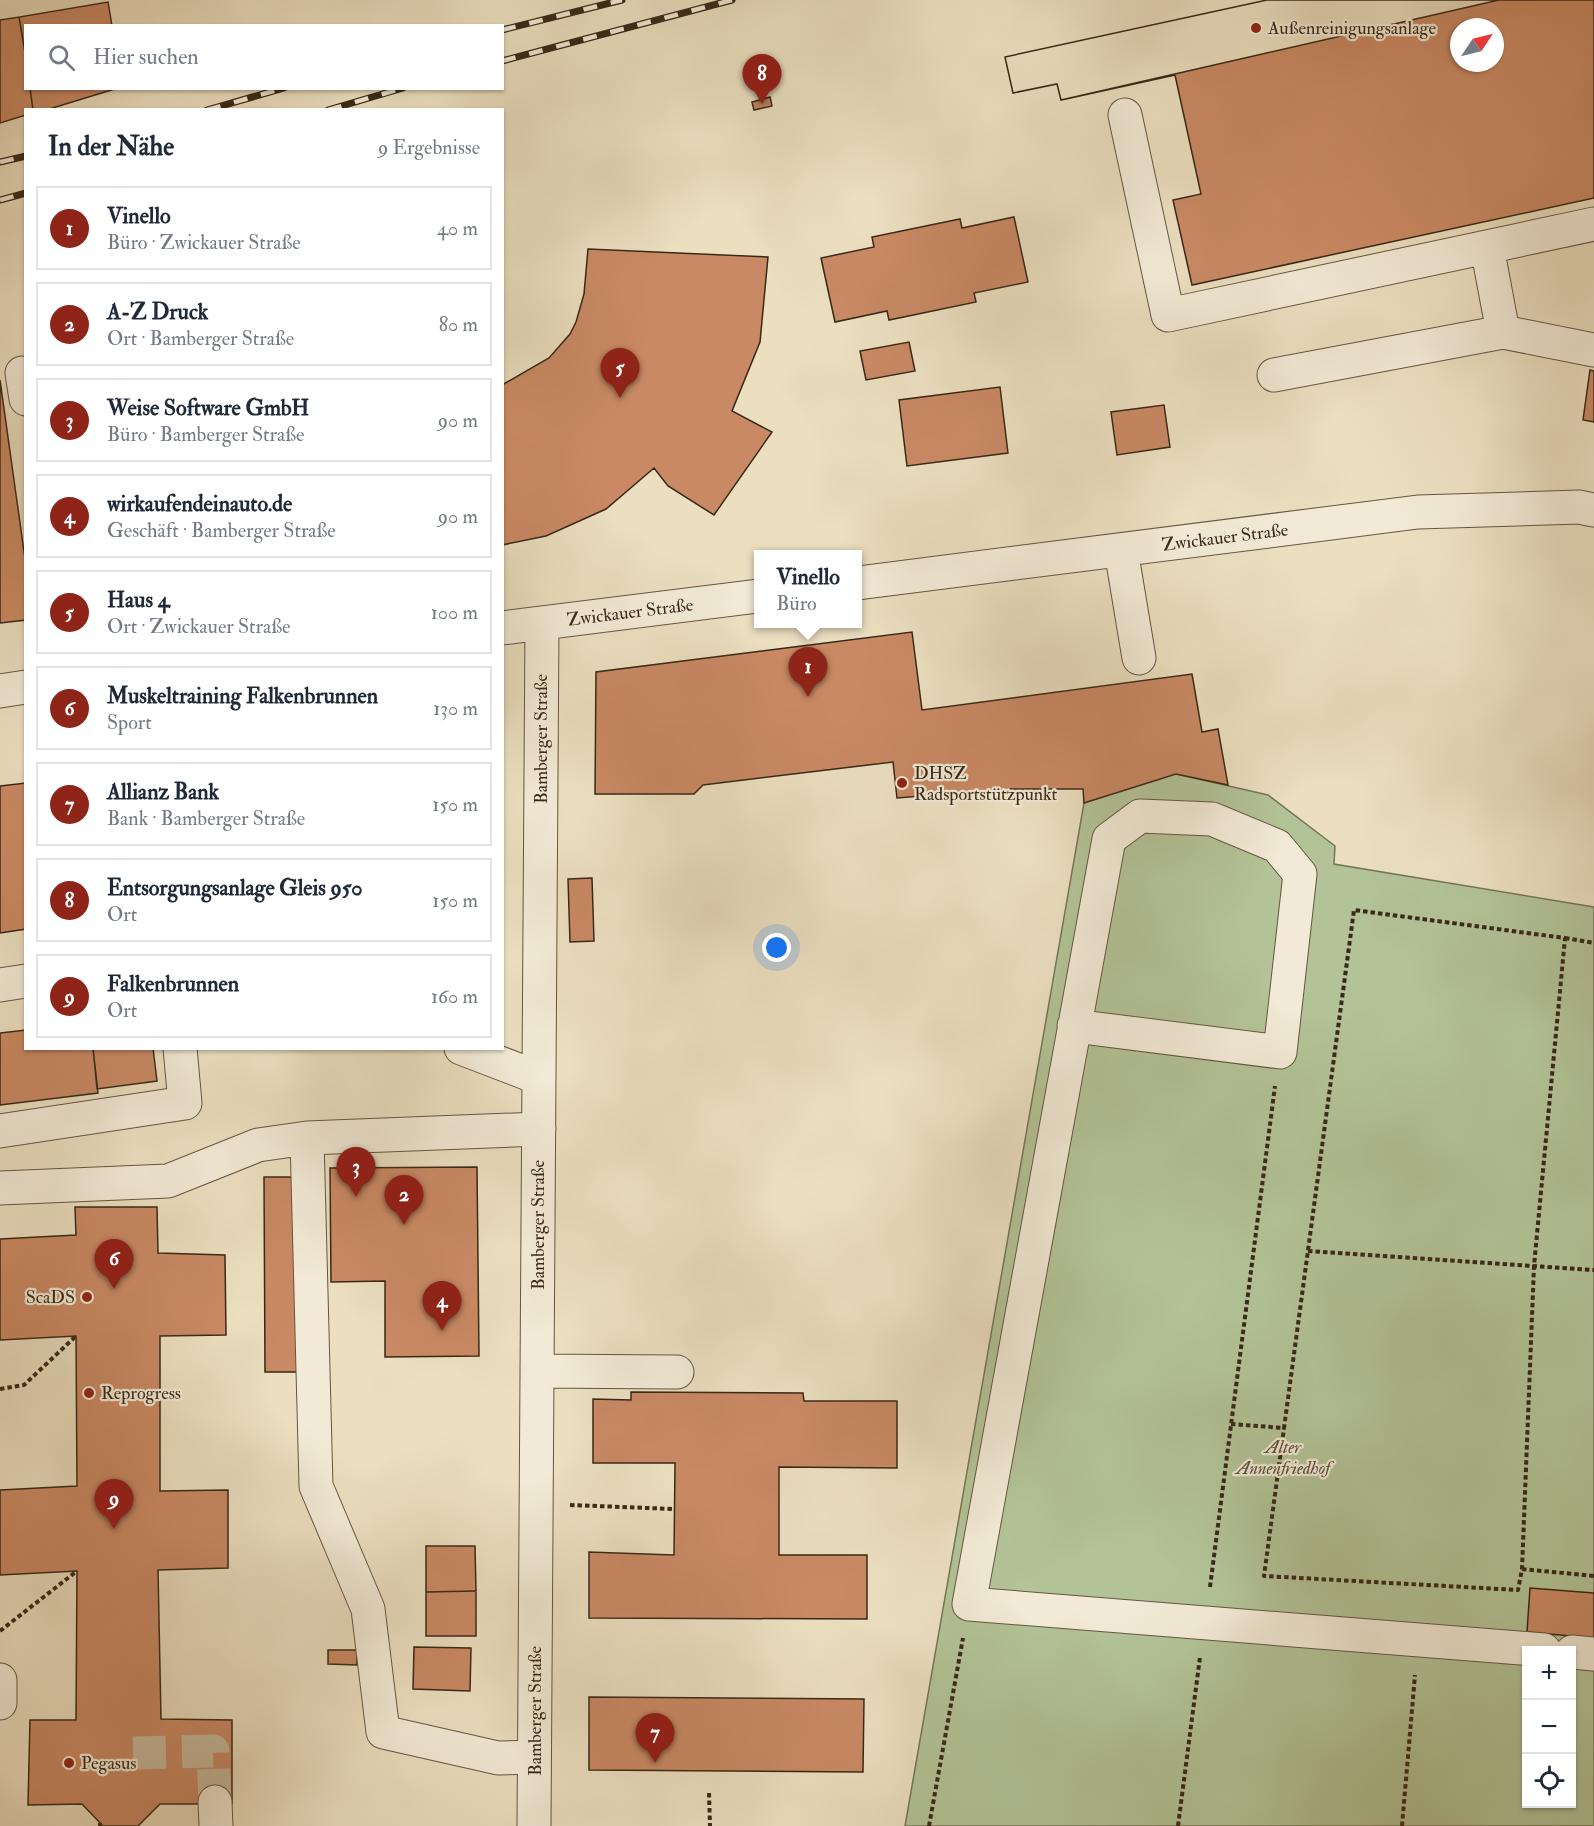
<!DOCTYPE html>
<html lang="de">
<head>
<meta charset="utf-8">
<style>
  :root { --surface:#fff; --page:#f6f6f7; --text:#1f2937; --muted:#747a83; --line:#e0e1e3; --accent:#8f2418 }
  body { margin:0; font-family:"IM FELL Double Pica",serif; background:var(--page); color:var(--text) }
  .controls { position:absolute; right:18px; bottom:18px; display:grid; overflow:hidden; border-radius:0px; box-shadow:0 2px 4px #0004 }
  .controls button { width:54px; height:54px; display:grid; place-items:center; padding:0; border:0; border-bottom:2px solid var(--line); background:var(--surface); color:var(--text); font:30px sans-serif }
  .compass { position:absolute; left:1450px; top:18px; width:54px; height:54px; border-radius:50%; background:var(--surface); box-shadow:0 2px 4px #0004; rotate:55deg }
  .you { position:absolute; left:777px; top:948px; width:21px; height:21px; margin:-15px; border:4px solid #fff; border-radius:50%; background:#1a73e8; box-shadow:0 0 0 9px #1a73e833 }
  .badge { display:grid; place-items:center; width:39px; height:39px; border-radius:50%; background:var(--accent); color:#fff; font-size:20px; font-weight:700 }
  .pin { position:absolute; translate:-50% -50px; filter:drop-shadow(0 2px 3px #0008) }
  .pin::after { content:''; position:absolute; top:32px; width:21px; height:18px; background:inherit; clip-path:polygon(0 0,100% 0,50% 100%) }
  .popup { position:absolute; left:754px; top:550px; width:108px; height:78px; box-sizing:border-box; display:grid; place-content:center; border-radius:0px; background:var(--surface); filter:drop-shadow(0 2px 4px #0005); font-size:20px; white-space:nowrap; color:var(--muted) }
  .popup b { font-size:22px; color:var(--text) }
  .popup::after { content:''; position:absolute; left:50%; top:100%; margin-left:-12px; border:12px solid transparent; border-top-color:var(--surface) }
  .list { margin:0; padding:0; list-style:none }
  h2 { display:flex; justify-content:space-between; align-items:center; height:78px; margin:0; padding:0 24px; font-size:26px }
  h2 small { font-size:20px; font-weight:400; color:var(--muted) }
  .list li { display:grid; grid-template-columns:39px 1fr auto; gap:18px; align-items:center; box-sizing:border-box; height:84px; margin:0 12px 12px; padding:0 12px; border:2px solid var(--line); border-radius:0px }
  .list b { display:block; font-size:22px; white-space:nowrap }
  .list p { margin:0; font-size:20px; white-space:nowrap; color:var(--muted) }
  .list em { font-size:20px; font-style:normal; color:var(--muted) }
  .icon { flex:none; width:33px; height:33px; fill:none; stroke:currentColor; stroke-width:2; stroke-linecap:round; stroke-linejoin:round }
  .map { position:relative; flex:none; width:1594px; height:1826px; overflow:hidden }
  .search { position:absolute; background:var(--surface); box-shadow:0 2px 4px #0004; left:24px; top:24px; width:480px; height:66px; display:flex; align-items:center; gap:15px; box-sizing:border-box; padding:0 21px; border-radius:0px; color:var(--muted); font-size:22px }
  .panel { position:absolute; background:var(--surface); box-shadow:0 2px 4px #0004; left:24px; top:108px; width:480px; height:942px; border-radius:0px }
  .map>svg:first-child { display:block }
  .green { fill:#b2c397; stroke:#757657; stroke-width:1.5; fill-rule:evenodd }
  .building { fill:#c98964; stroke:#382817; stroke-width:1.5; fill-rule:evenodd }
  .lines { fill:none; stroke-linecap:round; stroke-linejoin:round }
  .minor-tunnel { stroke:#c7ba9e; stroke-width:33; stroke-dasharray:33 16; stroke-linecap:butt }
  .minor-casing { stroke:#655641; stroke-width:35 }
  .path { stroke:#382817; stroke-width:4; stroke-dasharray:4.5 3; stroke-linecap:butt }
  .minor { stroke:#f2ead6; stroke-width:33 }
  .rail-casing { stroke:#382817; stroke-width:7 }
  .rail { stroke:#f2ead6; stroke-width:4.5; stroke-dasharray:14; stroke-linecap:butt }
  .poi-dot { fill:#8f2418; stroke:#f2ead6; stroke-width:2 }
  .labels { text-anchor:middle; stroke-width:4.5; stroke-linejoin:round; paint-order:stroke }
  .poi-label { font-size:18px; fill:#382817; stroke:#f2ead6; text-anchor:start }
  .street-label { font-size:18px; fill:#382817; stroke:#f2ead6 }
  .park-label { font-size:18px; font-style:italic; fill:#564f37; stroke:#f2ead6 }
</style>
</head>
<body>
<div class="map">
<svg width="1594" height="1826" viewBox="0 0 1594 1826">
  <rect width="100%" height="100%" fill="#ebdfc0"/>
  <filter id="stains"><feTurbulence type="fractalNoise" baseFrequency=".00333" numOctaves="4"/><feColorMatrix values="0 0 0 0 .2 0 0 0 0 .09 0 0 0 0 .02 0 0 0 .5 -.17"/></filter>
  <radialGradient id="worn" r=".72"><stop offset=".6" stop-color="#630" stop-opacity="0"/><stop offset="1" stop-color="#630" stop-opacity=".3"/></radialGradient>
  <!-- green -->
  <path class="green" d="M 1172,773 L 1268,795 L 1335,846 L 1334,864 L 1594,907 L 1594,1826 L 905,1826 L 1084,803 ZM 1526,1650 L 1572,1650 L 1572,1804 L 1526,1804 Z"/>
  <!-- building -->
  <path class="building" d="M 1267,0 L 1594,0 L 1594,198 L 1192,285 L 1173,200 L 1201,194 L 1175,75 L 1061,100 L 1057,84 L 1013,93 L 1005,57 ZM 1459,27 L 1495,27 L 1495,63 L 1459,63 Z
    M 1267,0 L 1499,0 L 1061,100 L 1057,84 L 1013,93 L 1005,57 Z
    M 108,2 L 112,26 L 26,26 L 26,58 L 19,17 Z
    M 19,17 L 26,58 L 26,88 L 30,88 L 33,110 L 26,110 L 26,115 L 0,123 L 0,20 Z
    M 30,88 L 118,88 L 46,110 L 33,110 Z
    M 770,97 L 772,106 L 754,110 L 752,102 Z
    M 1014,217 L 1028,282 L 974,293 L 976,302 L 889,320 L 887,311 L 835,322 L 821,258 L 874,247 L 872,237 L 960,219 L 962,228 Z
    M 588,249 L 768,257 L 760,342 L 732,411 L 772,432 L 714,515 L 668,486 L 654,468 L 606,509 L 546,536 L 502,545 L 502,385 L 549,358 L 570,334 L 576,322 L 584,294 Z
    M 909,342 L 915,371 L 866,380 L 860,351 Z
    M 1590,370 L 1594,371 L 1594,422 L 1583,420 Z
    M 0,380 L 26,566 L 26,620 L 0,623 Z
    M 1000,387 L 1008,453 L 907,466 L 899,400 Z
    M 1164,405 L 1170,447 L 1117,455 L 1111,412 Z
    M 912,632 L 922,710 L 1192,674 L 1202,732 L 1218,729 L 1228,785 L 1176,774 L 1084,803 L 1083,789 L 1011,789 L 897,798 L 893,762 L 703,785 L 694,794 L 595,794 L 596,672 Z
    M 26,783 L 26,929 L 0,933 L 0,786 Z
    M 592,878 L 594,941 L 570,942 L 568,879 Z
    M 26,1030 L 26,1048 L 93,1048 L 98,1093 L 0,1105 L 0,1033 Z
    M 93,1048 L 153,1048 L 157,1081 L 97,1089 Z
    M 477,1167 L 479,1356 L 385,1357 L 385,1281 L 331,1282 L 330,1168 Z
    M 264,1177 L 298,1177 L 299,1372 L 265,1372 Z
    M 75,1207 L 157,1207 L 158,1253 L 225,1255 L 226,1335 L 160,1336 L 160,1491 L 228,1490 L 228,1568 L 158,1570 L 161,1719 L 232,1720 L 232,1804 L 160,1804 L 138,1826 L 103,1826 L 82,1804 L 28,1805 L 30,1720 L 76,1720 L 77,1571 L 0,1575 L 0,1490 L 77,1486 L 76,1336 L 0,1340 L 0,1239 L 76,1235 Z
    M 631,1392 L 803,1393 L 804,1401 L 897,1401 L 897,1468 L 779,1467 L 779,1555 L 867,1555 L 867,1619 L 589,1618 L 589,1552 L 674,1555 L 675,1463 L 593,1463 L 593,1399 L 631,1400 Z
    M 426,1546 L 475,1546 L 476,1591 L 426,1592 Z
    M 1530,1588 L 1594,1593 L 1594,1638 L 1527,1632 Z
    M 476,1591 L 476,1636 L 426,1636 L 426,1592 Z
    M 414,1647 L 471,1648 L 470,1691 L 413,1689 Z
    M 328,1650 L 357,1650 L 357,1665 L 328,1664 Z
    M 589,1697 L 864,1699 L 863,1772 L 589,1770 Z"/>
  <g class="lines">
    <!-- minor-tunnel -->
    <path class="minor-tunnel" d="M 133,1753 L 213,1751 L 215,1802"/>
    <!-- minor casing -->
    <g class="minor-casing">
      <path id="minor" d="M 1125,115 L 1168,315 L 1594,224
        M 1487,247 L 1503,332
        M 22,373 L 26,399
        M 1274,375 L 1503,332 L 1594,350
        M 1121,550 L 1139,658
        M 858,583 L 1418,512 L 1579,507 L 1594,510
        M 502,628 L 758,596
        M 0,691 L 26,687
        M 0,985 L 26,981
        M 1074,1026 L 1280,1052 L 1300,874 L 1277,846 L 1212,819 L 1140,816 L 1109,839 L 969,1604 L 1544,1650
        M 461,1048 L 539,1078
        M 0,1131 L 185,1103 L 180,1048
        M 307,1138 L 316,1486 L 368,1609 L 383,1732 L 498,1758 L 534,1757
        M 0,1188 L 168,1181 L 258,1145 L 307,1138 L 539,1129
        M 537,1371 L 677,1372
        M 1572,1652 L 1594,1654
        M 0,1680 L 0,1703
        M 215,1802 L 216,1826
        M 534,1826 L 542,623"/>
    </g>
    <!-- path -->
    <path class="path" d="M 1565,938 L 1594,943
      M 1308,1251 L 1594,1270
      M 0,1389 L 24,1385 L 76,1336
      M 1231,1424 L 1284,1428 L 1354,910 L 1565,938 L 1534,1266 L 1522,1569 L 1518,1590 L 1264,1576 L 1284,1428
      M 570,1505 L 674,1509
      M 1522,1569 L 1594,1576
      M 1210,1587 L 1275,1086
      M 0,1631 L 77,1571
      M 709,1793 L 710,1826
      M 100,1826 L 100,1823
      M 929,1826 L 963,1638
      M 1178,1826 L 1200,1657
      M 1402,1826 L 1415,1675"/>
    <!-- minor -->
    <use href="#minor" class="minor"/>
    <!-- rail casing -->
    <g class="rail-casing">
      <path id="rail" d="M 502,30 L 622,0
        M 502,61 L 732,0
        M 207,110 L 284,88
        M 328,110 L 403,88
        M 0,162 L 26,156
        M 0,200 L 26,193"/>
    </g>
    <!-- rail -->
    <use href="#rail" class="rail"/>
  </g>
  <!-- markers -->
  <g class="poi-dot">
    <circle cx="1256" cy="28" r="6"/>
    <circle cx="902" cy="783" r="6"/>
    <circle cx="87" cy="1297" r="6"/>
    <circle cx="89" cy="1393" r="6"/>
    <circle cx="69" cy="1763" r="6"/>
  </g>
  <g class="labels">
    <!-- poi labels -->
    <g class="poi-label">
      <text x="1268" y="34">Außenreinigungsanlage</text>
      <text x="914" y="779">DHSZ<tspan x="914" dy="21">Radsportstützpunkt</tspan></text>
      <text x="75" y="1303" text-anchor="end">ScaDS</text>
      <text x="101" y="1399">Reprogress</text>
      <text x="81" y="1769">Pegasus</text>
    </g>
    <!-- street labels -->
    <g class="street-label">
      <text transform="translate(1225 537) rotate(-7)" y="6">Zwickauer Straße</text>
      <text transform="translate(630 612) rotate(-7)" y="6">Zwickauer Straße</text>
      <text transform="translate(541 739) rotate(-90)" y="6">Bamberger Straße</text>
      <text transform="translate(538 1225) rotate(-90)" y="6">Bamberger Straße</text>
      <text transform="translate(535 1711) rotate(-90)" y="6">Bamberger Straße</text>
    </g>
    <!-- park labels -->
    <g class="park-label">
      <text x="1283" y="1453">Alter<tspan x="1283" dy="21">Annenfriedhof</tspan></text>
    </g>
  </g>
  <rect width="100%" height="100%" filter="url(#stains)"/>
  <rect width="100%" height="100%" fill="url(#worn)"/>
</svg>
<div class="controls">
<button>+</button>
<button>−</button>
<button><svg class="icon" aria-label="locate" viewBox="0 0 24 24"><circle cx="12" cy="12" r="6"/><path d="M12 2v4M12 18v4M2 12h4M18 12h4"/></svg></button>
</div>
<svg class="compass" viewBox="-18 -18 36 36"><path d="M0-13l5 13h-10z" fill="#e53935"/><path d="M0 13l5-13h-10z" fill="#747a83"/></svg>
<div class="you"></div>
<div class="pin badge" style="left:808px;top:697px">1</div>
<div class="popup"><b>Vinello</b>Büro</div>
<div class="pin badge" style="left:404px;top:1225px">2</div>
<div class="pin badge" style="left:356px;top:1197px">3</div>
<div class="pin badge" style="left:442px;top:1331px">4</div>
<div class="pin badge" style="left:620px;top:398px">5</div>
<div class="pin badge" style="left:114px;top:1289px">6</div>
<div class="pin badge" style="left:655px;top:1763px">7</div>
<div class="pin badge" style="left:762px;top:104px">8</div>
<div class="pin badge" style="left:114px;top:1529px">9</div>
<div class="search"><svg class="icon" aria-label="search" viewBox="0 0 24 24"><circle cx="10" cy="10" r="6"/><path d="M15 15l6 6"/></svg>Hier suchen</div>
<section class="panel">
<h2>In der Nähe<small>9 Ergebnisse</small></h2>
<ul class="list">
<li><span class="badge">1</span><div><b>Vinello</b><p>Büro · Zwickauer Straße</p></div><em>40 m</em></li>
<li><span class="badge">2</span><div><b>A-Z Druck</b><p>Ort · Bamberger Straße</p></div><em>80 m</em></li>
<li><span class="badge">3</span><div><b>Weise Software GmbH</b><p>Büro · Bamberger Straße</p></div><em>90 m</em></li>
<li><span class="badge">4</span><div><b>wirkaufendeinauto.de</b><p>Geschäft · Bamberger Straße</p></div><em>90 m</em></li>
<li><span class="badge">5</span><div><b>Haus 4</b><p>Ort · Zwickauer Straße</p></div><em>100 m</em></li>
<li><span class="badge">6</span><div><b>Muskeltraining Falkenbrunnen</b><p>Sport</p></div><em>130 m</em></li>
<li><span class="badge">7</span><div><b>Allianz Bank</b><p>Bank · Bamberger Straße</p></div><em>150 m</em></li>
<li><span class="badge">8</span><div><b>Entsorgungsanlage Gleis 950</b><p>Ort</p></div><em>150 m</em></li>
<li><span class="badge">9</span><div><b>Falkenbrunnen</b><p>Ort</p></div><em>160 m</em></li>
</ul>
</section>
</div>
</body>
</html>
